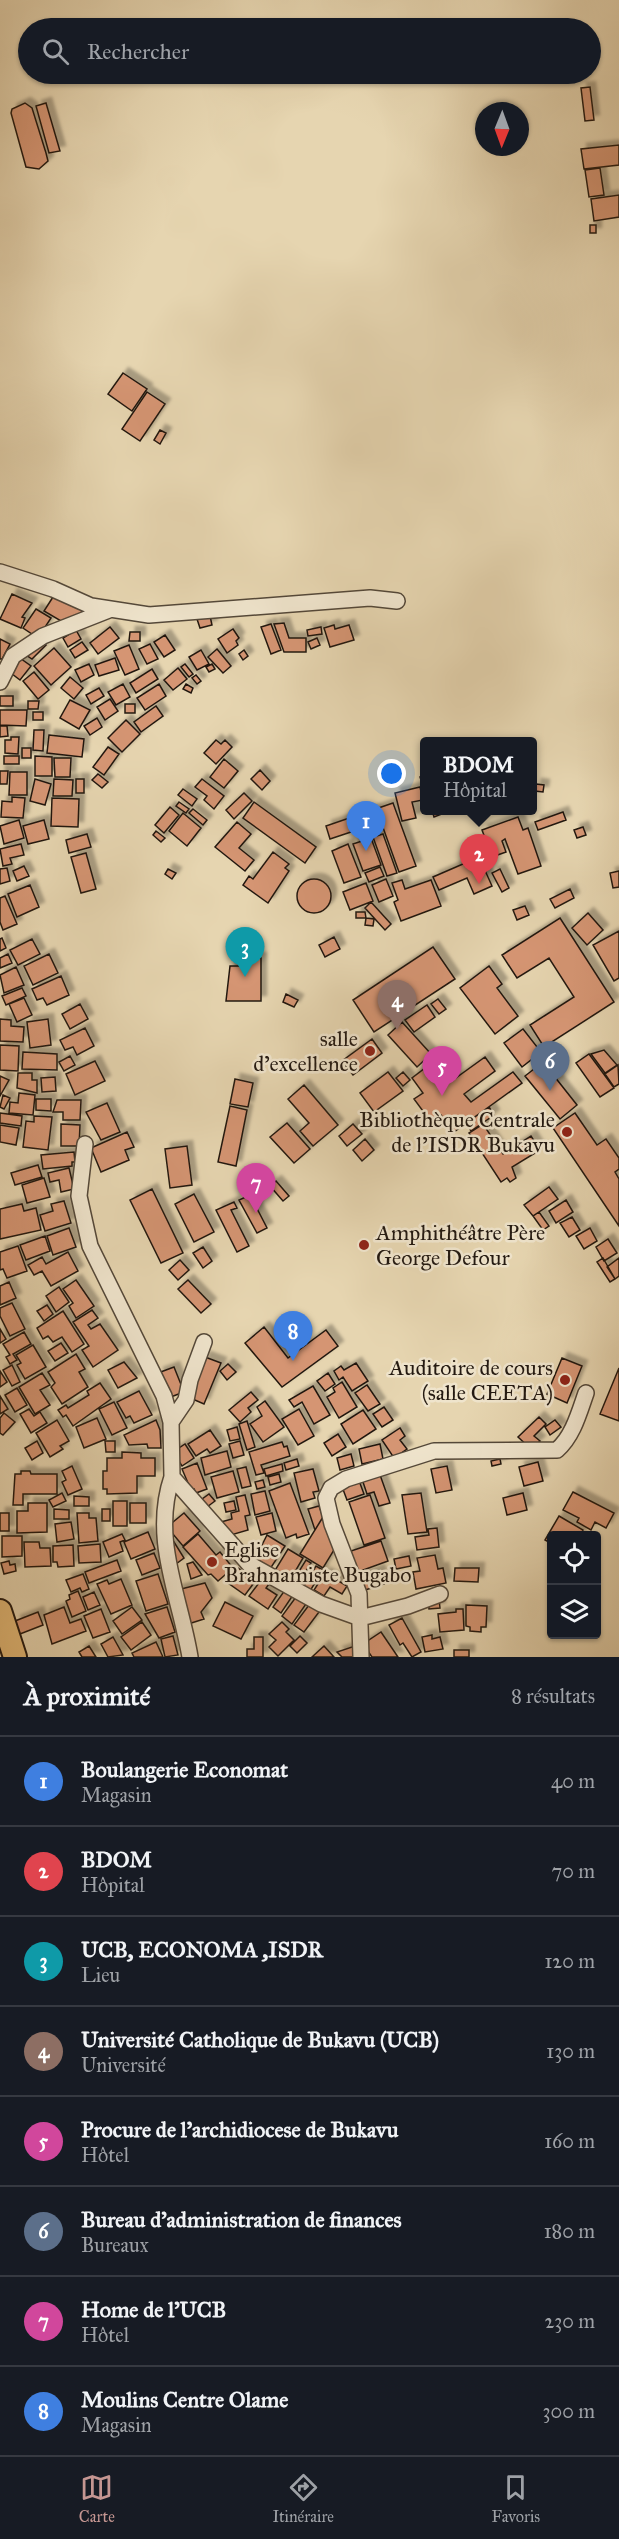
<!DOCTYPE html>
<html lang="fr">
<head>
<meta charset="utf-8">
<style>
  :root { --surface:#171b24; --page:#242831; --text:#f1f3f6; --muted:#9ea1a6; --line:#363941; --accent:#c59692 }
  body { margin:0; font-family:"IM FELL Great Primer",serif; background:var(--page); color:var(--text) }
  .controls { position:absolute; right:18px; bottom:18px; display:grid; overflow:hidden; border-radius:6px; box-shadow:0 2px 4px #0004 }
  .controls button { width:54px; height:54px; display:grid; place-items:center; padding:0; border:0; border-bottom:2px solid var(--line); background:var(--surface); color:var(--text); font:30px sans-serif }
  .compass { position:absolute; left:475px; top:102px; width:54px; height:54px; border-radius:50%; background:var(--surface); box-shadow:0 2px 4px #0004; rotate:181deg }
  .you { position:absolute; left:392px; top:774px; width:21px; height:21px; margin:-15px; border:4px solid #fff; border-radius:50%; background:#1a73e8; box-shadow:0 0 0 9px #1a73e833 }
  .badge { display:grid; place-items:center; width:39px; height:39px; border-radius:50%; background:var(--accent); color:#fff; font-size:20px; font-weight:700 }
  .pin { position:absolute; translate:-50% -50px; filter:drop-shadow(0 2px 3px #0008) }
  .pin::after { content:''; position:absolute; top:32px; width:21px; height:18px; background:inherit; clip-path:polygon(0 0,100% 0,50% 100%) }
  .popup { position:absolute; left:420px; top:737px; width:117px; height:78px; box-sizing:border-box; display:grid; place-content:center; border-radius:6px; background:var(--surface); filter:drop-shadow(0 2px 4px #0005); font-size:20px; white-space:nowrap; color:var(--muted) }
  .popup b { font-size:22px; color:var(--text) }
  .popup::after { content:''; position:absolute; left:50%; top:100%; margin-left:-12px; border:12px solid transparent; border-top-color:var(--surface) }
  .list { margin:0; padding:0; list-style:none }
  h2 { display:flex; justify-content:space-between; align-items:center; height:78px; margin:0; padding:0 24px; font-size:26px }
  h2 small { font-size:20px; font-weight:400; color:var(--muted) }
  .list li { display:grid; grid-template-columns:39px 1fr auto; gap:18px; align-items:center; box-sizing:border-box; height:90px; padding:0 24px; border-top:2px solid var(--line) }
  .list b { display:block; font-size:22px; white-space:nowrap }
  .list p { margin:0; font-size:20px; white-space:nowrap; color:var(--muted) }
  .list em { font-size:20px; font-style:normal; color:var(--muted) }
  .icon { flex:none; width:33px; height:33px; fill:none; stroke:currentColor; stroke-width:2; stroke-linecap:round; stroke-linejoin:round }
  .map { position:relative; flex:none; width:619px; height:1657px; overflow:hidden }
  .search { position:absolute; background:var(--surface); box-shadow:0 2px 4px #0004; left:18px; right:18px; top:18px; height:66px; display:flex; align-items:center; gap:15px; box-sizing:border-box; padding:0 21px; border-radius:33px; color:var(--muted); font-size:22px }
  .sheet { height:798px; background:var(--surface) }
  nav { display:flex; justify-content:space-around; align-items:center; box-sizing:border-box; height:84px; border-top:2px solid var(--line); background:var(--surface); font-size:16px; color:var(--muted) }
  nav a { display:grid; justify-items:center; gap:3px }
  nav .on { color:var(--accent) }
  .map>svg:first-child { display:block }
  .building { fill:#d59573; stroke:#231911; stroke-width:1.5; filter:url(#shadow) }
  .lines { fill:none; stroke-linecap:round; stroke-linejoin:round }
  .minor-casing { stroke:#544839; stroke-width:18 }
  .highway-casing { stroke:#231911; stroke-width:26 }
  .minor { stroke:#efe4cc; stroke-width:15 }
  .highway { stroke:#e3ba78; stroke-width:22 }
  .poi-dot { fill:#8f2418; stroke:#efe4cc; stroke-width:2 }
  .labels { text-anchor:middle; stroke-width:5; stroke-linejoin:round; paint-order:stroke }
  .poi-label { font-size:22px; fill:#231911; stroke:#efe4cc; text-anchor:end }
</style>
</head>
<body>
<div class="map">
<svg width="619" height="1657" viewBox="0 0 619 1657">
  <defs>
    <filter id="shadow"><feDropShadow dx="5.5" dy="-5.5" stdDeviation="1.5" flood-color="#0004"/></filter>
  </defs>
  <rect width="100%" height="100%" fill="#e6d5b0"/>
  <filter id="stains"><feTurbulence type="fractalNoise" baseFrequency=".00333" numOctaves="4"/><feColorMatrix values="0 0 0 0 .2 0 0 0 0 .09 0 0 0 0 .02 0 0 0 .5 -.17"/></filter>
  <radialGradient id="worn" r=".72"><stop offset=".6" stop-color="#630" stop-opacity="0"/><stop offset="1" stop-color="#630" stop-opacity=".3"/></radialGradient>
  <!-- building -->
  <path class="building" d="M 590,87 L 594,120 L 585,121 L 581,88 Z
    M 25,103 L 32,108 L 46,153 L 48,161 L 39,169 L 26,167 L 11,113 L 12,109 Z
    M 46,103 L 60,151 L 49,153 L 36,106 Z
    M 619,145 L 619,165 L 584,169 L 581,149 Z
    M 600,168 L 604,195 L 589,197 L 585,170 Z
    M 619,195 L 619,217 L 594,221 L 591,199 Z
    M 590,225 L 596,225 L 596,233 L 590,233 Z
    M 123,373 L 147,389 L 132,411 L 108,394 Z
    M 147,392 L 165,404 L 140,441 L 122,429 Z
    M 160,430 L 166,433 L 160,444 L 154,440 Z
    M 12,594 L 32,603 L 22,617 L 25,618 L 21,628 L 0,619 Z
    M 53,597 L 89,611 L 66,624 L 44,611 Z
    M 36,609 L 51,618 L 38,638 L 23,628 Z
    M 210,616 L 212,625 L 200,628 L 197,619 Z
    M 284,623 L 289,638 L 306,638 L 306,652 L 284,652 L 274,624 Z
    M 271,624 L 281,650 L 271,654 L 261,627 Z
    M 334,625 L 335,629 L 349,625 L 354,640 L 330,647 L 324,628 Z
    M 110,627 L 119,638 L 98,654 L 90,643 Z
    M 321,627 L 322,634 L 308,636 L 307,630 Z
    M 233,629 L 239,638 L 236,641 L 238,645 L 227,653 L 218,639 Z
    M 76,630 L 81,639 L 68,647 L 63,638 Z
    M 130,632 L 140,632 L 140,641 L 129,641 Z
    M 165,635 L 175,650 L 164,657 L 154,642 Z
    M 317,638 L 320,645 L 311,649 L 308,642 Z
    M 0,639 L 10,644 L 2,659 L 0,659 Z
    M 41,641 L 46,645 L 32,659 L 23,653 Z
    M 82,642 L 88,650 L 75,658 L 70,650 Z
    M 150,644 L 158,659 L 147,664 L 139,649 Z
    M 129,645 L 139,669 L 125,675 L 114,651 Z
    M 54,648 L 71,667 L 51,685 L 34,666 Z
    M 217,649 L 231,666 L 223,673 L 208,657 Z
    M 201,650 L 209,664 L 197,670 L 189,657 Z
    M 244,650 L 248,656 L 243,660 L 239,654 Z
    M 17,656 L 31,666 L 20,680 L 7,670 Z
    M 115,658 L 119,670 L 99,676 L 95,665 Z
    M 89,664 L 94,675 L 81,682 L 75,670 Z
    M 185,664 L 193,674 L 189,677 L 181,667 Z
    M 212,664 L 215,669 L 209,672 L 206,667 Z
    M 178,668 L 187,679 L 173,690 L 164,680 Z
    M 152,669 L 158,679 L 136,693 L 130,683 Z
    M 34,672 L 49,690 L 38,699 L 23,681 Z
    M 196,675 L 201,681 L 197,684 L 192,678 Z
    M 70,677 L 83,688 L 74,699 L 61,688 Z
    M 123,684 L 130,697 L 116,705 L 108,692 Z
    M 159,684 L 166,696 L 145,710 L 137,698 Z
    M 186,684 L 193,688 L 191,693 L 183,689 Z
    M 99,688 L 104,696 L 91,704 L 86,695 Z
    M 0,696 L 13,696 L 13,706 L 0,706 Z
    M 110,699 L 118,711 L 105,720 L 97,707 Z
    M 70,700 L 90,710 L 79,729 L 60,718 Z
    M 28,701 L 39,701 L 38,709 L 28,709 Z
    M 125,704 L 135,704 L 135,713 L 125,713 Z
    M 156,706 L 163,716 L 141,732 L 134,722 Z
    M 0,710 L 27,710 L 26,726 L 0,725 Z
    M 33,712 L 43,712 L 43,720 L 33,720 Z
    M 97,718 L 102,727 L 90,735 L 84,726 Z
    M 126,720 L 140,734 L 122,752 L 108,738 Z
    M 0,726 L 7,726 L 8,736 L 0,737 Z
    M 34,730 L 44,730 L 43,751 L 33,750 Z
    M 49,735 L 84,739 L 82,757 L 47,753 Z
    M 11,737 L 19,737 L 18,754 L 5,753 L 5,740 L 11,740 Z
    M 216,740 L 221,744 L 225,740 L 232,747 L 216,764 L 204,753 Z
    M 108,747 L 119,754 L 104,775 L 93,767 Z
    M 22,748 L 31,748 L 31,758 L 22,758 Z
    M 4,756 L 19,756 L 19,764 L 4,764 Z
    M 35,756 L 52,757 L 52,776 L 35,776 Z
    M 54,758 L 71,758 L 70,777 L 55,777 Z
    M 224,759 L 238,771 L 224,788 L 210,777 Z
    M 260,770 L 270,781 L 262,790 L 251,779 Z
    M 0,771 L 8,771 L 7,784 L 0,784 Z
    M 10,772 L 27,772 L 27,795 L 9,795 Z
    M 98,774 L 108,782 L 102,788 L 92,780 Z
    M 425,775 L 425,792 L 420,777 Z
    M 35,779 L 51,784 L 45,805 L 30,801 Z
    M 54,779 L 73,780 L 72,796 L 53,796 Z
    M 76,779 L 84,779 L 84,793 L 76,793 Z
    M 202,779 L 224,796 L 214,809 L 204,800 L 207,796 L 195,787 Z
    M 536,784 L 544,785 L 543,792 L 535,791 Z
    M 420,787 L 423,800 L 412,802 L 416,818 L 402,821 L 395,793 Z
    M 183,789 L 197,799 L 192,806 L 178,795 Z
    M 244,793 L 252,801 L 234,819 L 226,810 Z
    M 12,797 L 25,798 L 23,818 L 1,817 L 2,801 L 12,802 Z
    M 52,798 L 79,799 L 78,827 L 51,826 Z
    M 179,802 L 189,809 L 186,813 L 176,806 Z
    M 254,802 L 316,847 L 305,863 L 243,818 Z
    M 393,803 L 416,866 L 399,872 L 381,822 L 330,839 L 326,826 Z
    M 170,807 L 179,815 L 164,833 L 155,825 Z
    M 193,809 L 207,820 L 203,825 L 189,813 Z
    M 432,810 L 452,810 L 434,817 Z
    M 563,812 L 566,820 L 538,830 L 535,822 Z
    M 183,813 L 201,828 L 187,846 L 169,831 Z
    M 518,817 L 523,830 L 528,828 L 541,866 L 518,874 L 505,839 L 502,841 L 506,852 L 492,857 L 482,830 Z
    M 19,820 L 24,838 L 4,844 L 0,826 Z
    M 44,820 L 49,839 L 28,844 L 23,826 Z
    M 237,822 L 251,834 L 239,848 L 254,860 L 245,871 L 215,847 Z
    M 583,827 L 586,835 L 577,838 L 574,830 Z
    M 156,831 L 165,838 L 161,842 L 153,835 Z
    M 87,834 L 91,847 L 69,853 L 66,840 Z
    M 383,834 L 397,873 L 387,876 L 373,837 Z
    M 371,838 L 381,865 L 363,871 L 353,844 Z
    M 371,838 L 381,865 L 363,871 L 353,844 Z
    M 21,844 L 24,855 L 10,858 L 12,864 L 3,866 L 0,849 Z
    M 348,844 L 361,877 L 344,883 L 332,851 Z
    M 273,852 L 289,864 L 285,868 L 289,871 L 268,903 L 243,885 L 249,876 L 253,879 Z
    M 86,853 L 96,889 L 81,893 L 71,857 Z
    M 479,857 L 492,886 L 474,894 L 467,878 L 439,890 L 433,877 Z
    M 24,866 L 29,876 L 17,881 L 13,871 Z
    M 380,867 L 384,876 L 369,882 L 365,873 Z
    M 7,868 L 10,881 L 0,884 L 0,869 Z
    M 168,869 L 176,873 L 172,879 L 165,874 Z
    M 500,869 L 509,888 L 502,892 L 492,873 Z
    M 619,871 L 619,887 L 613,888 L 610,873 Z
    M297 896a17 17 0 1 1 34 0a17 17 0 1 1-34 0Z
    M 386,879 L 393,896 L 379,902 L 372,885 Z
    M 402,880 L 405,889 L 431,880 L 441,906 L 401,921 L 394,902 L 398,900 L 392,883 Z
    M 366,883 L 373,901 L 350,910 L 343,892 Z
    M 30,885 L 39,907 L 17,917 L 8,894 Z
    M 570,889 L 574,898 L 555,908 L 550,899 Z
    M 5,896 L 17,924 L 3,930 L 0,922 L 0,898 Z
    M 371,902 L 391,924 L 385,930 L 365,908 Z
    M 525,906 L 529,915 L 517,920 L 513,910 Z
    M 356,912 L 365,912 L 366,918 L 356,918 Z
    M 588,913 L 603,930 L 587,945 L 572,928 Z
    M 366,918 L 374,919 L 373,926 L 365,925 Z
    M 560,918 L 614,1002 L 544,1047 L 530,1025 L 574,997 L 549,958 L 517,978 L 502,955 Z
    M 619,931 L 619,978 L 614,981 L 593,945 Z
    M 334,937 L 340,949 L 325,957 L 319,945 Z
    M 2,938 L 6,948 L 0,951 L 0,939 Z
    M 32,939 L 40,954 L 18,965 L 10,950 Z
    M 433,947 L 455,979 L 374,1032 L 353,1000 Z
    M 8,954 L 12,963 L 0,968 L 0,958 Z
    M 49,954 L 58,973 L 33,985 L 24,966 Z
    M 243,958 L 261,958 L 261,1001 L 226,1001 L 230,966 L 243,966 Z
    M 489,966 L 502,984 L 497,988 L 518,1016 L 495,1034 L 460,988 Z
    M 16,967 L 24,985 L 4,993 L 0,975 Z
    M 61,976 L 69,995 L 47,1005 L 43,998 L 37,1000 L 32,989 Z
    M 22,988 L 26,996 L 6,1005 L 2,996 Z
    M 286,994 L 298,1000 L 294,1007 L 283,1002 Z
    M 24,998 L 32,1015 L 17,1022 L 9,1004 Z
    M 438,999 L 446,1009 L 439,1014 L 431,1004 Z
    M 80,1004 L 88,1019 L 70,1029 L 62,1014 Z
    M 427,1005 L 435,1017 L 414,1032 L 405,1020 Z
    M 0,1019 L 11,1020 L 11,1026 L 24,1027 L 23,1042 L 0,1041 Z
    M 48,1019 L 51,1045 L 30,1048 L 27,1022 Z
    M 402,1022 L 431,1054 L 417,1067 L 388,1035 Z
    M 85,1028 L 94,1046 L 77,1055 L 73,1047 L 65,1050 L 60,1040 Z
    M 523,1029 L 541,1052 L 522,1067 L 504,1043 Z
    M 372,1039 L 382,1053 L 353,1075 L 342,1061 Z
    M 0,1045 L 19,1046 L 18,1071 L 0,1070 Z
    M 604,1050 L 617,1065 L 605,1073 L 591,1054 Z
    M 23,1052 L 57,1054 L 57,1070 L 22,1069 Z
    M 589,1054 L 614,1088 L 600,1097 L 576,1063 Z
    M 70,1056 L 75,1065 L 64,1071 L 59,1062 Z
    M 485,1057 L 495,1071 L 464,1094 L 471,1102 L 513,1072 L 522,1083 L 454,1132 L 441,1115 L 431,1122 L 414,1099 L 423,1093 L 412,1078 L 437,1059 L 453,1080 Z
    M 95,1061 L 105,1081 L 75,1095 L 66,1074 Z
    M 543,1062 L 577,1105 L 560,1119 L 525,1076 Z
    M 618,1065 L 619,1084 L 614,1087 L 605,1074 Z
    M 388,1072 L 403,1091 L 374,1112 L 360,1093 Z
    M 403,1072 L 410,1080 L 403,1086 L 396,1078 Z
    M 18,1073 L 32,1073 L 32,1080 L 37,1080 L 37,1093 L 17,1088 Z
    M 0,1076 L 9,1080 L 0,1096 Z
    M 55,1077 L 56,1091 L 42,1092 L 41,1078 Z
    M 235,1079 L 253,1083 L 248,1107 L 230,1104 Z
    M 304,1085 L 338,1125 L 313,1146 L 300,1131 L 309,1123 L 288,1099 Z
    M 19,1093 L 35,1095 L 33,1115 L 9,1113 L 10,1102 L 18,1103 Z
    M 3,1095 L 10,1098 L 4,1109 L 0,1107 Z
    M 36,1099 L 51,1099 L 51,1111 L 36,1110 Z
    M 57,1100 L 81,1100 L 80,1120 L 63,1120 L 63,1112 L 53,1112 Z
    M 107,1103 L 120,1132 L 101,1140 L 86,1112 Z
    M 230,1106 L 247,1110 L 236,1166 L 218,1162 Z
    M 489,1107 L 494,1115 L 471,1131 L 466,1123 Z
    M 0,1113 L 22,1116 L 21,1126 L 0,1123 Z
    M 575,1113 L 597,1145 L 606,1139 L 619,1158 L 619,1169 L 615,1172 L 619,1179 L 619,1226 L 553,1128 Z
    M 34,1116 L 52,1117 L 48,1150 L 23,1147 L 26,1121 L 34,1122 Z
    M 287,1123 L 310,1149 L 294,1163 L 270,1137 Z
    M 61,1124 L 80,1125 L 79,1146 L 61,1146 Z
    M 353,1124 L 362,1134 L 347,1146 L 339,1136 Z
    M 483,1124 L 503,1154 L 531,1136 L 540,1150 L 512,1167 L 516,1178 L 510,1182 L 507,1178 L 501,1182 L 469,1133 Z
    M 0,1125 L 19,1128 L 16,1145 L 0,1142 Z
    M 127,1132 L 134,1147 L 125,1150 L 129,1160 L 101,1172 L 91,1148 Z
    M 365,1139 L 374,1150 L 362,1161 L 353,1150 Z
    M 187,1146 L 192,1185 L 170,1188 L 165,1149 Z
    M 74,1152 L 75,1162 L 72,1162 L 72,1166 L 43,1169 L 41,1155 Z
    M 38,1165 L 42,1177 L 15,1185 L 11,1173 Z
    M 69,1168 L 74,1189 L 61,1192 L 59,1180 L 50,1182 L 48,1173 Z
    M 44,1178 L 50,1197 L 27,1203 L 22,1185 Z
    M 276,1181 L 289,1196 L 283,1201 L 270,1186 Z
    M 549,1187 L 558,1199 L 533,1216 L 524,1205 Z
    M 152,1189 L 183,1253 L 161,1263 L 130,1200 Z
    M 194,1194 L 214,1232 L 194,1242 L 175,1204 Z
    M 250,1195 L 267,1228 L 257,1233 L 239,1200 Z
    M 566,1200 L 573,1212 L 556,1223 L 549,1211 Z
    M 64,1201 L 71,1223 L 45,1231 L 40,1215 L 53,1211 L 51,1204 Z
    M 234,1202 L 237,1208 L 231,1210 L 249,1246 L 237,1252 L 216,1210 Z
    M 22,1204 L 24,1211 L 36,1208 L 41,1230 L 0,1239 L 0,1209 Z
    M 539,1212 L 549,1226 L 543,1230 L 533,1216 Z
    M 572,1217 L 580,1230 L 569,1237 L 560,1223 Z
    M 572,1217 L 580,1230 L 569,1237 L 560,1223 Z
    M 69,1228 L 76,1247 L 53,1255 L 47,1236 Z
    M 590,1228 L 597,1241 L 584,1249 L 576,1236 Z
    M 45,1236 L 50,1251 L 26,1260 L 20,1245 Z
    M 608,1239 L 617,1253 L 604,1261 L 596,1247 Z
    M 18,1246 L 27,1271 L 7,1278 L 3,1269 L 0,1270 L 0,1252 Z
    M 203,1247 L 212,1261 L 203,1268 L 193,1253 Z
    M 68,1252 L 78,1271 L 51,1286 L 42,1271 L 34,1275 L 28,1265 L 42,1257 L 46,1264 Z
    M 603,1258 L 615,1279 L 610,1282 L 597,1262 Z
    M 619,1258 L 619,1276 L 615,1279 L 607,1267 Z
    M 180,1260 L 189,1270 L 178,1280 L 169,1270 Z
    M 76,1280 L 94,1306 L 76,1318 L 69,1306 L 73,1303 L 63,1289 Z
    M 188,1280 L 211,1304 L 201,1313 L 178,1289 Z
    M 9,1282 L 16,1298 L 0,1305 L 0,1286 Z
    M 59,1287 L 69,1302 L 56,1312 L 46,1296 Z
    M 12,1303 L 25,1329 L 10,1336 L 0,1316 L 0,1308 Z
    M 47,1305 L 53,1314 L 44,1321 L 37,1311 Z
    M 92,1310 L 98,1318 L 88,1325 L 91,1329 L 100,1324 L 118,1350 L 93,1367 L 82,1350 L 89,1346 L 73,1322 Z
    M 63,1311 L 84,1344 L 72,1352 L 62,1337 L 53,1342 L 48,1336 L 43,1339 L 37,1328 Z
    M 264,1327 L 288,1358 L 326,1330 L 338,1346 L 282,1387 L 245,1343 Z
    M 0,1329 L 6,1339 L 0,1343 Z
    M 24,1332 L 31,1344 L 13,1354 L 17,1360 L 10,1364 L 6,1357 L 10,1355 L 3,1344 Z
    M 61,1343 L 68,1353 L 55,1361 L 48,1351 Z
    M 33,1345 L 46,1367 L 25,1379 L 17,1365 L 21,1363 L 16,1355 Z
    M 76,1354 L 85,1369 L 79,1372 L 88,1387 L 62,1404 L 51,1387 L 55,1383 L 48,1372 Z
    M 205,1357 L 221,1363 L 204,1404 L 188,1397 Z
    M 562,1358 L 582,1366 L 567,1403 L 547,1394 Z
    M 124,1362 L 137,1378 L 118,1388 L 108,1370 Z
    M 356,1363 L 368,1381 L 352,1391 L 343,1377 L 339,1380 L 334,1371 L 341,1366 L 344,1370 Z
    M 228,1364 L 236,1372 L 227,1380 L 220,1371 Z
    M 12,1365 L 20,1382 L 12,1386 L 3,1370 Z
    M 174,1367 L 184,1392 L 168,1398 L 158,1373 Z
    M 619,1368 L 619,1421 L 600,1414 Z
    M 0,1371 L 7,1382 L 0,1387 Z
    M 42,1373 L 50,1385 L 40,1390 L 50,1405 L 35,1414 L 19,1387 Z
    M 328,1373 L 335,1384 L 325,1391 L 317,1381 Z
    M 342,1382 L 357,1407 L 339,1418 L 327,1397 L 335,1392 L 333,1388 Z
    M 100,1383 L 111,1399 L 73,1426 L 66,1415 L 63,1417 L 58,1410 L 66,1405 L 68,1408 L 89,1395 L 87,1391 Z
    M 367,1385 L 380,1404 L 368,1411 L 355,1393 Z
    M 313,1386 L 330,1415 L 314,1424 L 302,1402 L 294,1407 L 289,1400 Z
    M 17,1388 L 27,1405 L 15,1412 L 5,1395 Z
    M 139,1391 L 152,1415 L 134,1423 L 130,1416 L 126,1418 L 117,1402 Z
    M 251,1392 L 258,1400 L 248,1408 L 251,1412 L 240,1422 L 229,1410 Z
    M 0,1396 L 8,1409 L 0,1414 Z
    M 265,1401 L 284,1427 L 263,1442 L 250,1424 L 262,1416 L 257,1407 Z
    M 114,1402 L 127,1428 L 112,1435 L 99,1409 Z
    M 384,1407 L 393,1420 L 382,1427 L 373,1414 Z
    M 29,1409 L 34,1416 L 40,1412 L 47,1423 L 31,1433 L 20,1414 Z
    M 299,1409 L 314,1436 L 298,1445 L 282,1419 Z
    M 363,1410 L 376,1429 L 353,1444 L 341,1424 Z
    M 4,1413 L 15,1422 L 3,1435 L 0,1433 L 0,1418 Z
    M 539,1417 L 546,1424 L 534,1436 L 540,1441 L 531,1449 L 518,1437 Z
    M 97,1418 L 106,1439 L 84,1448 L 76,1427 Z
    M 57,1420 L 69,1441 L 60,1446 L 63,1449 L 50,1457 L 36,1433 Z
    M 156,1420 L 160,1430 L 161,1448 L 148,1448 L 147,1444 L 129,1445 L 124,1435 Z
    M 555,1420 L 561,1427 L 550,1435 L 545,1427 Z
    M 247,1421 L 255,1447 L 247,1450 L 239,1424 Z
    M 237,1427 L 240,1439 L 230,1441 L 227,1430 Z
    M 400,1428 L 405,1436 L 400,1440 L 407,1449 L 394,1458 L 382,1440 Z
    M 210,1430 L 221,1446 L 210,1453 L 207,1449 L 196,1456 L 188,1444 Z
    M 338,1434 L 346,1447 L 332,1456 L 324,1443 Z
    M 37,1441 L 43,1453 L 32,1460 L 25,1448 Z
    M 105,1441 L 115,1441 L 115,1452 L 106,1452 Z
    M 240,1441 L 244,1455 L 233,1458 L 229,1444 Z
    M 282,1442 L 284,1447 L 287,1446 L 290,1456 L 261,1465 L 264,1473 L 256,1475 L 249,1452 Z
    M 185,1444 L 194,1458 L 182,1466 L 173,1452 Z
    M 380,1444 L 383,1459 L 362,1464 L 359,1449 Z
    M 227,1451 L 231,1467 L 205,1475 L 201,1458 Z
    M 122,1452 L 141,1453 L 141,1458 L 155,1458 L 155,1476 L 137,1476 L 137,1493 L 107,1494 L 107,1489 L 103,1489 L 103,1471 L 107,1471 L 107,1458 L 122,1458 Z
    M 351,1454 L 354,1466 L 340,1470 L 337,1458 Z
    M 297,1459 L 299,1466 L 286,1470 L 284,1463 Z
    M 500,1459 L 501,1464 L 492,1466 L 491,1461 Z
    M 538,1462 L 543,1481 L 524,1486 L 519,1467 Z
    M 197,1463 L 207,1489 L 196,1493 L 194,1489 L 191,1490 L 182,1469 Z
    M 282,1464 L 283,1471 L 266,1476 L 264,1469 Z
    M 72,1466 L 82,1489 L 68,1495 L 62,1482 L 66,1480 L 62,1471 Z
    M 447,1466 L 452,1490 L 436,1493 L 431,1469 Z
    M 246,1467 L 251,1486 L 242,1488 L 237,1469 Z
    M 313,1469 L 319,1491 L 313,1492 L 315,1498 L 301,1502 L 294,1473 Z
    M 21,1471 L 30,1471 L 31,1474 L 57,1474 L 57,1494 L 23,1494 L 23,1505 L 13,1505 L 15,1474 L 21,1474 Z
    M 233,1471 L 239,1492 L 217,1498 L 211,1477 Z
    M 379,1472 L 390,1503 L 379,1506 L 374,1492 L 367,1494 L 362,1479 Z
    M 279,1474 L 281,1482 L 270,1485 L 268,1477 Z
    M 358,1478 L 364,1494 L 347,1500 L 341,1484 Z
    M 263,1480 L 265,1487 L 257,1489 L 255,1482 Z
    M 290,1483 L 309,1534 L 297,1538 L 296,1534 L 286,1538 L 269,1491 Z
    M 265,1491 L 270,1511 L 255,1515 L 251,1494 Z
    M 573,1492 L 614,1513 L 606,1528 L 595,1522 L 591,1530 L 577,1522 L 579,1518 L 563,1510 Z
    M 62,1493 L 66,1501 L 53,1507 L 49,1500 Z
    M 421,1493 L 427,1532 L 408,1534 L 402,1495 Z
    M 523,1493 L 527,1510 L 507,1515 L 503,1498 Z
    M 209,1494 L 215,1501 L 203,1510 L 198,1502 Z
    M 245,1495 L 250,1515 L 245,1516 L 248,1530 L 231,1535 L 221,1522 L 232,1519 L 231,1513 L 239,1511 L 236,1497 Z
    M 370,1495 L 385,1538 L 364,1545 L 349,1502 Z
    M 74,1496 L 89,1497 L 89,1506 L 74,1506 Z
    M 113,1501 L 127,1501 L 127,1526 L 113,1526 Z
    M 234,1501 L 236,1510 L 226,1512 L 224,1503 Z
    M 28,1503 L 47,1503 L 47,1532 L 17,1533 L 17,1511 L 28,1511 Z
    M 130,1503 L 146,1503 L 146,1523 L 130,1523 Z
    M 319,1506 L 323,1517 L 315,1530 L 308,1509 Z
    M 54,1509 L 69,1510 L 69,1519 L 54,1519 Z
    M 102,1509 L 110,1509 L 110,1521 L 102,1521 Z
    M 0,1513 L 9,1513 L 9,1531 L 0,1531 Z
    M 77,1513 L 89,1513 L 89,1518 L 96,1518 L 98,1541 L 79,1543 Z
    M 184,1513 L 200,1531 L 183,1546 L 167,1527 Z
    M 272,1513 L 276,1531 L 261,1535 L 256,1517 Z
    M 559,1516 L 583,1530 L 580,1536 L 552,1536 L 552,1544 L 545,1540 Z
    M 323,1517 L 334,1550 L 323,1568 L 300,1554 Z
    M 71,1522 L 74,1539 L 57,1542 L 55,1524 Z
    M 437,1528 L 439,1547 L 417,1550 L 415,1537 L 429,1535 L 428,1529 Z
    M 148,1532 L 155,1549 L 131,1559 L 124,1542 Z
    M 122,1534 L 125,1540 L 120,1542 L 123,1551 L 109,1557 L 103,1542 Z
    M 198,1534 L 216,1555 L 220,1552 L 233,1568 L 218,1581 L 211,1574 L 208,1575 L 183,1547 Z
    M 198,1534 L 216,1555 L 220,1552 L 233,1568 L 218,1581 L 211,1574 L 208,1575 L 183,1547 Z
    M 267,1535 L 285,1546 L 270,1569 L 255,1559 Z
    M 2,1536 L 22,1536 L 22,1556 L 2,1557 Z
    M 381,1541 L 388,1561 L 355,1573 L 348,1552 Z
    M 24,1542 L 39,1542 L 40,1548 L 50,1548 L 51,1566 L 25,1567 Z
    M 174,1542 L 184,1558 L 176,1564 L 165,1548 Z
    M 100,1544 L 101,1562 L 79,1563 L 78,1546 Z
    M 73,1545 L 74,1566 L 58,1567 L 57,1562 L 53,1562 L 53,1546 Z
    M 288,1549 L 303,1558 L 289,1582 L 274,1572 Z
    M 154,1553 L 160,1568 L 142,1575 L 136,1560 Z
    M 435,1555 L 438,1569 L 443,1568 L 446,1583 L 416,1589 L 413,1572 L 420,1571 L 417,1558 Z
    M 409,1556 L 411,1566 L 396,1569 L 394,1559 Z
    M 117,1560 L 121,1571 L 89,1583 L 85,1572 Z
    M 306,1560 L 311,1563 L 300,1581 L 305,1584 L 316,1566 L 323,1570 L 310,1591 L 293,1581 Z
    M 9,1561 L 10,1565 L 15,1564 L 16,1571 L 4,1574 L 1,1563 Z
    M 193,1562 L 202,1575 L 191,1579 L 187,1564 Z
    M 238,1568 L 256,1580 L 245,1595 L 228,1583 Z
    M 455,1568 L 479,1568 L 478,1582 L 454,1581 Z
    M 379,1570 L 384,1584 L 362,1591 L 358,1577 Z
    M 325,1573 L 347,1586 L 342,1594 L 330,1587 L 324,1596 L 314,1590 Z
    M 83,1574 L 89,1589 L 82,1592 L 80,1588 L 71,1592 L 66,1580 Z
    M 158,1574 L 168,1604 L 146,1611 L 136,1581 Z
    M 121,1579 L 132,1605 L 111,1614 L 97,1584 L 107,1580 L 109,1584 Z
    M 262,1579 L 269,1584 L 266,1588 L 277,1595 L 268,1609 L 249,1596 Z
    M 205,1583 L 212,1598 L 201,1612 L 204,1619 L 185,1625 L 177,1590 Z
    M 285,1590 L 293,1595 L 281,1613 L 273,1607 Z
    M 78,1591 L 86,1611 L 72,1617 L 66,1601 L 70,1599 L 69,1595 Z
    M 94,1592 L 100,1605 L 88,1610 L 83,1597 Z
    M 296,1597 L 306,1604 L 292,1624 L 282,1616 Z
    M 439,1599 L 440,1608 L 429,1609 L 428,1600 Z
    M 225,1602 L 253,1616 L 241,1639 L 213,1626 Z
    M 309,1605 L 319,1612 L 304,1632 L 294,1625 Z
    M 466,1605 L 487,1606 L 486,1627 L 481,1627 L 481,1632 L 470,1631 L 470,1627 L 466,1626 Z
    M 64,1607 L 70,1623 L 81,1619 L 86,1631 L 52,1644 L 44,1615 Z
    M 132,1607 L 142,1620 L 122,1634 L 113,1621 Z
    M 167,1607 L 175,1632 L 159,1638 L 145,1614 Z
    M 101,1609 L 110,1632 L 93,1638 L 84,1616 Z
    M 456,1609 L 463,1609 L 464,1630 L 440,1632 L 438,1614 L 456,1612 Z
    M 38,1612 L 43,1625 L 20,1634 L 15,1621 Z
    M 402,1618 L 421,1652 L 412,1657 L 403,1643 L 400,1645 L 389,1625 Z
    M 142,1622 L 151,1635 L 131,1650 L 121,1637 Z
    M 282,1622 L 289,1629 L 286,1632 L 294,1640 L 278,1656 L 269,1647 L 276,1640 L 269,1634 Z
    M 381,1632 L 398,1657 L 372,1657 L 363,1644 Z
    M 432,1635 L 432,1639 L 440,1637 L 443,1649 L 425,1652 L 422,1637 Z
    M 173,1636 L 178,1655 L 165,1657 L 161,1639 Z
    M 300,1636 L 307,1643 L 297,1653 L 290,1646 Z
    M 113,1637 L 123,1655 L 108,1657 L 101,1644 Z
    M 254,1637 L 263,1637 L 263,1657 L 247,1657 L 247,1649 L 254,1649 Z
    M 156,1642 L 163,1657 L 134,1657 L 132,1653 Z
    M 89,1646 L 96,1657 L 82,1657 L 79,1652 Z
    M 324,1646 L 334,1657 L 312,1657 Z
    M 355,1646 L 354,1657 L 342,1657 L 337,1652 Z
    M 454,1650 L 469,1650 L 469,1657 L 454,1657 Z"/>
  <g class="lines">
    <!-- minor casing -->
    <g class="minor-casing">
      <path id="minor" d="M 0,572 L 53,589 L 91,606 L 149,615 L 370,598 L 397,601
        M 0,682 L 13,656 L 43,636 L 109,610
        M 85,1144 L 79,1196 L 90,1246 L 164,1396 L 171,1422 L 172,1477
        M 171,1422 L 186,1400 L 190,1380 L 204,1342
        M 190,1657 C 180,1596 151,1539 172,1477 L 249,1564 L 321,1604 L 360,1618 L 408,1606 L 440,1594
        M 361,1657 L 359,1594 L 332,1524 L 326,1498 L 331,1488 L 346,1479 L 434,1451 L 557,1450 C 573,1436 579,1413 586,1393"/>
    </g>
    <!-- highway casing -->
    <g class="highway-casing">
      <path id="highway" d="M 0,1611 L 15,1657"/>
    </g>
    <!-- minor -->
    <use href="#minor" class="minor"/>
    <!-- highway -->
    <use href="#highway" class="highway"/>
  </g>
  <!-- markers -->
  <g class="poi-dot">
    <circle cx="370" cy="1051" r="6"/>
    <circle cx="567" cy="1132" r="6"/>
    <circle cx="364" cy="1245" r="6"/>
    <circle cx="565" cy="1380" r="6"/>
    <circle cx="212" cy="1562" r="6"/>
  </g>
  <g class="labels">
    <!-- poi labels -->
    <g class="poi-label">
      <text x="358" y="1046">salle<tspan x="358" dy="25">d'excellence</tspan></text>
      <text x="555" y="1127">Bibliothèque Centrale<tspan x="555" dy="25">de l’ISDR Bukavu</tspan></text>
      <text x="376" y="1240" text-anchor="start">Amphithéâtre Père<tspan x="376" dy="25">George Defour</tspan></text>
      <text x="553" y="1375">Auditoire de cours<tspan x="553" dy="25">(salle CEETA)</tspan></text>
      <text x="224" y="1557" text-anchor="start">Eglise<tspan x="224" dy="25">Brahnamiste Bugabo</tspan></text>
    </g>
  </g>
  <rect width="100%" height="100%" filter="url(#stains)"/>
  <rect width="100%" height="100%" fill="url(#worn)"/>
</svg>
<div class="controls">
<button><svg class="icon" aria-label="locate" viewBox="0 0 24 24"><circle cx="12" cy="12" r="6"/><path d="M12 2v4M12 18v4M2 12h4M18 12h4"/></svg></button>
<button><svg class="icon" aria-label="layers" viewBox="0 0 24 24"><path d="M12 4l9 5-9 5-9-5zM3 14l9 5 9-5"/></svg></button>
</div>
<svg class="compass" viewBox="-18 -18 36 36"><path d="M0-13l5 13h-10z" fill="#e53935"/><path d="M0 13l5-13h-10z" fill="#9ea1a6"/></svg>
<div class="you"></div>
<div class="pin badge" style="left:366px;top:851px;background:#3f7fe0">1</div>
<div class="pin badge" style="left:479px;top:884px;background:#e0444e">2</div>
<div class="popup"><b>BDOM</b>Hôpital</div>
<div class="pin badge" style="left:245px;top:977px;background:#0f9aa8">3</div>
<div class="pin badge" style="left:397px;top:1030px;background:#8d6e63">4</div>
<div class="pin badge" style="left:442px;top:1096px;background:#d1479c">5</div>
<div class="pin badge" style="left:550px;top:1091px;background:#5c6f8a">6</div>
<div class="pin badge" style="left:256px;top:1213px;background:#d1479c">7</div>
<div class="pin badge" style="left:293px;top:1361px;background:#3f7fe0">8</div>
<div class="search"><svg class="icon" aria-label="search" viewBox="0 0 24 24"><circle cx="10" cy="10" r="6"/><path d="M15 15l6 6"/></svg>Rechercher</div>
</div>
<section class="sheet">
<h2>À proximité<small>8 résultats</small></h2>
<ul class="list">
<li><span class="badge" style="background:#3f7fe0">1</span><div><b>Boulangerie Economat</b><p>Magasin</p></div><em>40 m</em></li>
<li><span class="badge" style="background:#e0444e">2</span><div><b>BDOM</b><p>Hôpital</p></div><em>70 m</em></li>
<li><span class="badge" style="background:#0f9aa8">3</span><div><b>UCB, ECONOMA ,ISDR</b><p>Lieu</p></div><em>120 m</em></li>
<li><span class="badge" style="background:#8d6e63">4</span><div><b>Université Catholique de Bukavu (UCB)</b><p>Université</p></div><em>130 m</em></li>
<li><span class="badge" style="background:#d1479c">5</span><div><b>Procure de l'archidiocese de Bukavu</b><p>Hôtel</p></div><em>160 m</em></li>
<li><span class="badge" style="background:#5c6f8a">6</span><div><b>Bureau d'administration de finances</b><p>Bureaux</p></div><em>180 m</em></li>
<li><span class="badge" style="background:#d1479c">7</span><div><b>Home de l’UCB</b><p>Hôtel</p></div><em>230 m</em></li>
<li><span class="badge" style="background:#3f7fe0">8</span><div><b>Moulins Centre Olame</b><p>Magasin</p></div><em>300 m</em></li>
</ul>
</section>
<nav>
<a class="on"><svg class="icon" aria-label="map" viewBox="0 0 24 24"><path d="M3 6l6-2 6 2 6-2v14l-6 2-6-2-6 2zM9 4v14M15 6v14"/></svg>Carte</a>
<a><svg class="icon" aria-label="directions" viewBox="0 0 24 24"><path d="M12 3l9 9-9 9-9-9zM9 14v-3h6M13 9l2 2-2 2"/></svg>Itinéraire</a>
<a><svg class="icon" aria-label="saved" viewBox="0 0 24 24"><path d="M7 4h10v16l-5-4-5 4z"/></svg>Favoris</a>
</nav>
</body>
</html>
